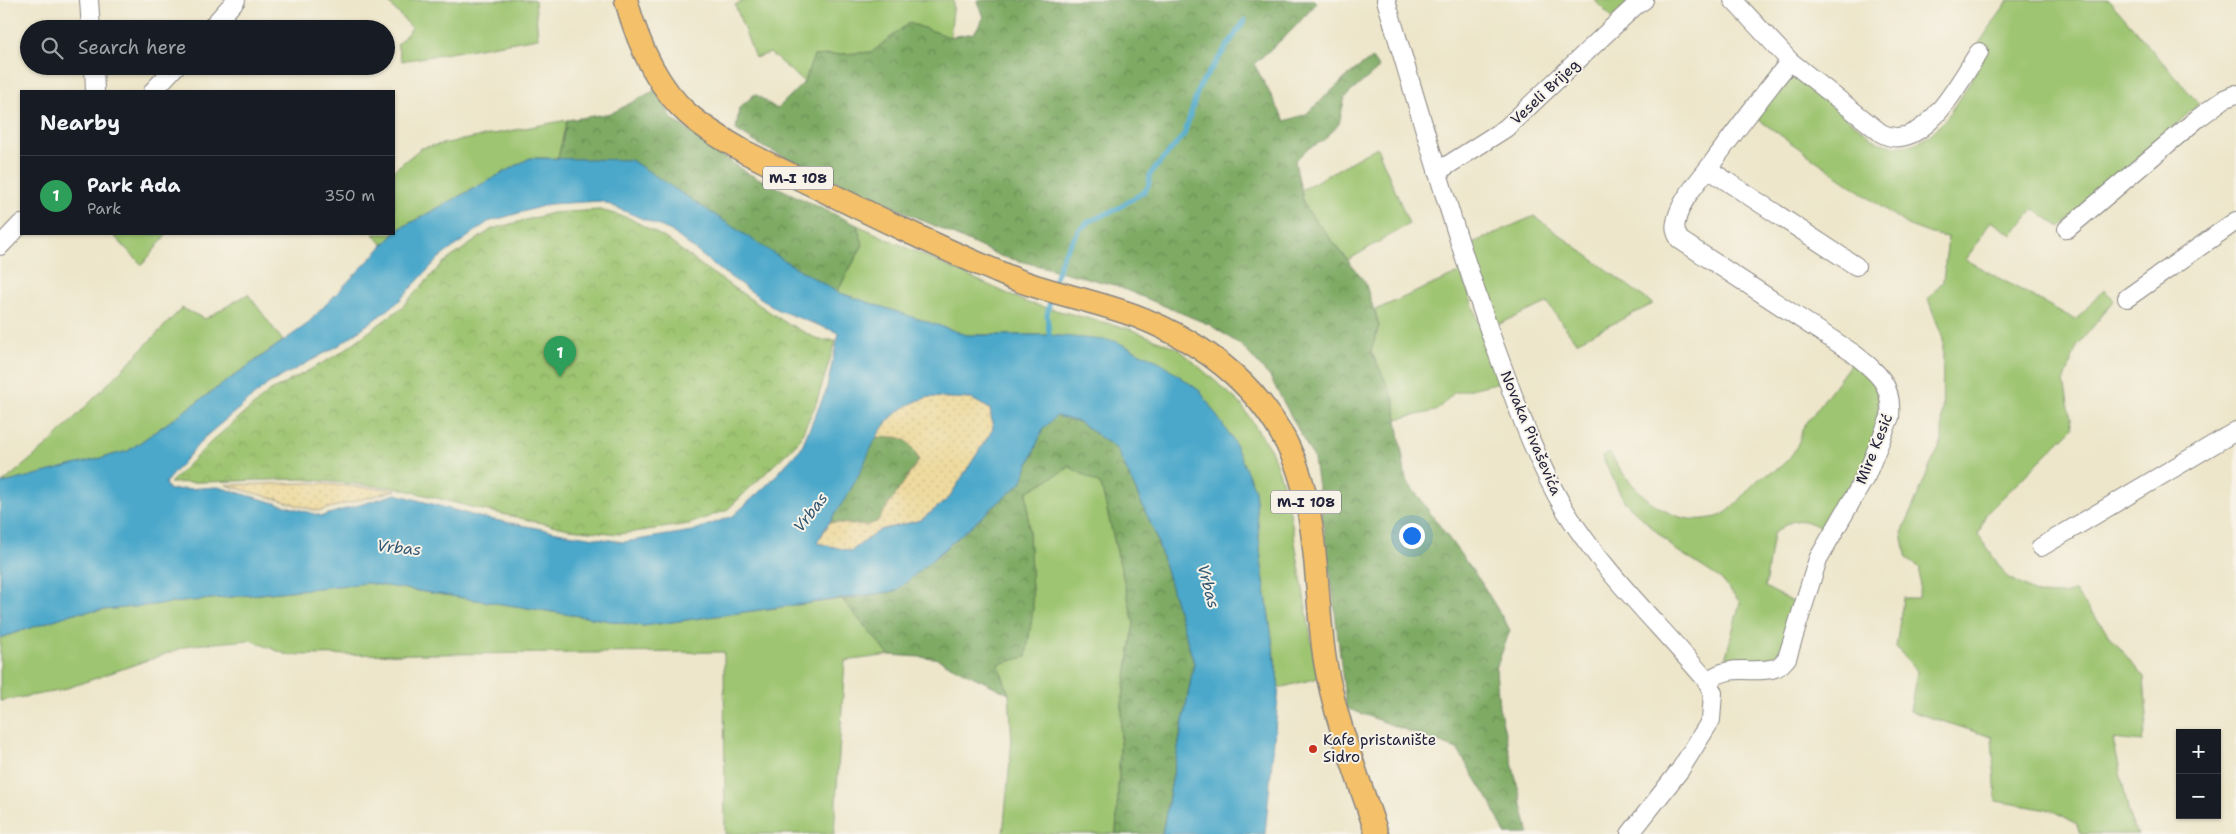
<!DOCTYPE html>
<html lang="en">
<head>
<meta charset="utf-8">
<style>
  :root { --surface:#171b24; --page:#242831; --text:#f1f3f6; --muted:#9ea1a6; --line:#363941; --accent:#0f766e }
  body { margin:0; font-family:"Shantell Sans",sans-serif; background:var(--page); color:var(--text) }
  .controls { position:absolute; right:15px; bottom:15px; display:grid; overflow:hidden; border-radius:0px; box-shadow:0 1px 4px #0004 }
  .controls button { width:45px; height:45px; display:grid; place-items:center; padding:0; border:0; border-bottom:1px solid var(--line); background:var(--surface); color:var(--text); font:25px sans-serif }
  .you { position:absolute; left:1411px; top:535px; width:18px; height:18px; margin:-12px; border:4px solid #fff; border-radius:50%; background:#1a73e8; box-shadow:0 0 0 8px #1a73e833 }
  .badge { display:grid; place-items:center; width:32px; height:32px; border-radius:50%; background:var(--accent); color:#fff; font-size:16px; font-weight:700 }
  .pin { position:absolute; translate:-50% -41px; filter:drop-shadow(0 1px 2px #0008) }
  .pin::after { content:''; position:absolute; top:26px; width:18px; height:15px; background:inherit; clip-path:polygon(0 0,100% 0,50% 100%) }
  .list { margin:0; padding:0; list-style:none }
  h2 { display:flex; justify-content:space-between; align-items:center; height:65px; margin:0; padding:0 20px; font-size:21px }
  h2 small { font-size:16px; font-weight:400; color:var(--muted) }
  .list li { display:grid; grid-template-columns:32px 1fr auto; gap:15px; align-items:center; box-sizing:border-box; height:80px; padding:0 20px; border-top:1px solid var(--line) }
  .list b { display:block; font-size:19px; white-space:nowrap }
  .list p { margin:0; font-size:16px; white-space:nowrap; color:var(--muted) }
  .list em { font-size:16px; font-style:normal; color:var(--muted) }
  .icon { flex:none; width:28px; height:28px; fill:none; stroke:currentColor; stroke-width:2; stroke-linecap:round; stroke-linejoin:round }
  .map { position:relative; flex:none; width:2236px; height:834px; overflow:hidden }
  .search { position:absolute; background:var(--surface); box-shadow:0 1px 4px #0004; left:20px; top:20px; width:375px; height:55px; display:flex; align-items:center; gap:12px; box-sizing:border-box; padding:0 18px; border-radius:28px; color:var(--muted); font-size:19px }
  .panel { position:absolute; background:var(--surface); box-shadow:0 1px 4px #0004; left:20px; top:90px; width:375px; height:145px; border-radius:0px }
  .map>svg:first-child { display:block }
  .grass { fill:#9ec571; stroke:#607456 }
  .forest { fill:url(#forest-crowns); stroke:#50664f }
  .sand { fill:url(#sand-dots); stroke:#887e6c }
  .park { fill:url(#park-crowns); stroke:#607456 }
  .water { fill:#4ca8ca; stroke:#376582; fill-rule:evenodd }
  .lines { fill:none; stroke-linecap:round; stroke-linejoin:round }
  .stream { stroke:#4ca8ca; stroke-width:5 }
  .minor-casing { stroke:#888482; stroke-width:20 }
  .major-casing { stroke:#888482; stroke-width:25 }
  .minor { stroke:#fff; stroke-width:18 }
  .major { stroke:#f4c16a; stroke-width:22 }
  .poi-dot { fill:#c8321e; stroke:#f7f3e8; stroke-width:2 }
  .labels { text-anchor:middle; stroke-width:4; stroke-linejoin:round; paint-order:stroke }
  .shield { fill:#f7f3e8; stroke:#62616f; stroke-width:1 }
  .shield-label { font-size:14px; font-weight:bold; fill:#22223b }
  .street-label { font-size:15px; fill:#22223b; stroke:#f7f3e8 }
  .poi-label { font-size:15px; fill:#22223b; stroke:#f7f3e8; text-anchor:start }
  .water-label { font-size:16px; font-style:italic; fill:#335874; stroke:#f7f3e8 }
</style>
</head>
<body>
<div class="map">
<svg width="2236" height="834" viewBox="0 0 2236 834">
  <defs>
    <pattern id="forest-crowns" width="20" height="18" patternUnits="userSpaceOnUse" patternTransform="scale(1.25)"><rect width="20" height="18" fill="#7eaa63"/><path d="M2 6a3 3 0 1 1 6 0M12 15a3 3 0 1 1 6 0" fill="none" stroke="#678a53"/></pattern>
    <pattern id="sand-dots" width="8" height="8" patternUnits="userSpaceOnUse" patternTransform="scale(1.25)"><rect width="8" height="8" fill="#eeda9e"/><path d="M2 2h.1M6 6h.1" fill="none" stroke="#ccbb89" stroke-width="1.8" stroke-linecap="round"/></pattern>
    <pattern id="park-crowns" width="20" height="18" patternUnits="userSpaceOnUse" patternTransform="scale(1.25)"><rect width="20" height="18" fill="#9ec571"/><path d="M2 6a3 3 0 1 1 6 0M12 15a3 3 0 1 1 6 0" fill="none" stroke="#88a963"/></pattern>
  </defs>
  <rect width="100%" height="100%" fill="#f7f3e8"/>
  <filter id="ink" filterUnits="userSpaceOnUse"><feTurbulence type="fractalNoise" baseFrequency=".02" numOctaves="2"/><feDisplacementMap in="SourceGraphic" scale="10" xChannelSelector="R" yChannelSelector="G"/><feConvolveMatrix kernelMatrix="1 2 1 2 8 2 1 2 1" color-interpolation-filters="sRGB"/></filter>
  <filter id="wash" filterUnits="userSpaceOnUse"><feTurbulence type="fractalNoise" baseFrequency=".0096" numOctaves="4" result="noise"/><feDisplacementMap in="SourceGraphic" scale="20" xChannelSelector="R" yChannelSelector="G"/><feGaussianBlur stdDeviation="1.12" result="paint"/><feColorMatrix in="noise" values="0 0 0 0 0 0 0 0 0 0 0 0 0 0 0 0 0 1.4 0 .05"/><feComposite in="paint" operator="in"/></filter>
  <g filter="url(#wash)">
    <rect width="100%" height="100%" fill="#ede6ca"/>
    <!-- grass -->
    <path class="grass" d="M 386,0 L 535,0 L 538,38 L 402,61 L 397,45 L 412,28 Z
      M 745,0 L 952,0 L 954,1 L 950,37 L 909,23 L 872,52 L 814,56 L 804,82 L 770,53 L 755,58 L 735,5 Z
      M 1594,0 L 1630,0 L 1612,18 Z
      M 2009,0 L 2109,0 L 2199,104 L 2060,227 L 2034,209 L 2012,235 L 1991,221 L 1966,260 L 2076,320 L 2104,289 L 2114,301 L 2077,346 L 2064,382 L 2073,428 L 1986,514 L 1978,535 L 2007,577 L 2038,594 L 2064,595 L 2074,591 L 2144,678 L 2147,716 L 2142,742 L 2113,739 L 2132,827 L 2138,834 L 2080,834 L 2077,824 L 2054,811 L 1996,801 L 1992,737 L 1910,711 L 1917,671 L 1896,647 L 1903,598 L 1919,598 L 1920,568 L 1907,559 L 1902,533 L 1930,466 L 1942,442 L 1943,339 L 1928,299 L 1943,281 L 1948,237 L 1931,234 L 1907,225 L 1755,117 L 1790,74 L 1878,142 C 1888,145 1899,148 1909,145 C 1945,137 1968,83 1986,53 L 1977,46 Z
      M 567,120 L 558,158 L 530,158 L 399,229 L 383,245 L 373,234 L 394,234 L 394,170 L 421,148 Z
      M 1377,147 L 1409,224 L 1348,260 L 1304,206 L 1301,190 Z
      M 1534,216 L 1653,304 L 1576,342 L 1547,303 L 1499,324 L 1468,245 Z
      M 857,225 L 1028,303 L 1130,329 L 1179,349 L 1240,403 L 1272,452 L 1287,495 L 1318,678 L 1279,688 L 1261,560 L 1255,490 L 1050,335 L 967,335 L 837,292 L 863,245 Z
      M 112,234 L 167,234 L 142,265 Z
      M 1461,272 L 1500,382 L 1454,393 L 1436,411 L 1397,419 L 1394,399 L 1371,351 L 1379,326 L 1375,310 Z
      M 248,294 L 283,341 L 128,451 L 1,484 L 50,443 L 182,308 L 205,319 Z
      M 1852,362 C 1859,369 1872,379 1875,388 C 1891,432 1846,493 1824,529 C 1798,517 1795,517 1773,534 L 1765,587 L 1795,603 C 1789,623 1785,664 1757,662 C 1747,662 1736,658 1726,656 L 1740,602 L 1721,579 L 1676,550 L 1624,501 L 1602,456 L 1610,453 C 1628,485 1664,524 1704,519 C 1709,518 1717,518 1722,515 C 1738,506 1746,490 1760,478 C 1764,475 1769,474 1774,471 C 1789,462 1800,446 1802,429 Z
      M 1070,466 L 1101,485 L 1134,623 L 1122,704 L 1116,834 L 1003,834 L 1012,741 L 1009,694 L 998,664 L 1026,656 L 1033,610 L 1027,492 Z
      M 367,583 L 643,626 L 842,599 L 889,655 L 845,661 L 834,834 L 725,834 L 724,652 L 288,655 L 250,640 L 191,645 L 59,691 L 0,701 L 0,638 L 75,613 Z"/>
    <!-- forest -->
    <path class="forest" d="M 977,0 L 1315,0 L 1317,3 L 1290,32 L 1254,64 L 1285,121 L 1306,114 L 1352,72 L 1372,58 L 1379,68 L 1345,97 L 1339,124 L 1323,141 L 1307,149 L 1295,161 L 1304,206 L 1365,282 L 1379,326 L 1371,351 L 1394,399 L 1406,480 L 1481,582 L 1510,630 L 1496,669 L 1499,707 L 1529,834 L 1505,834 L 1492,805 L 1457,749 L 1346,708 L 1333,594 L 1314,459 L 1270,377 L 1242,346 L 1210,325 L 1114,285 L 1000,256 L 763,147 L 736,130 L 739,108 L 755,94 L 777,109 L 804,82 L 814,56 L 872,52 L 909,23 L 950,37 L 974,33 L 984,17 Z
      M 657,89 L 671,118 L 745,172 L 857,225 L 863,244 L 837,292 L 785,261 L 558,158 L 567,120 L 612,113 Z
      M 1056,416 L 1079,422 L 1117,449 L 1155,533 L 1194,663 L 1162,834 L 1116,834 L 1122,704 L 1134,623 L 1101,485 L 1070,467 L 1027,492 L 1033,610 L 1026,657 L 998,664 L 1009,694 L 935,658 L 889,655 L 842,599 L 896,591 L 1021,483 L 1043,429 Z
      M 875,437 L 901,437 L 911,445 L 919,460 L 877,522 L 865,526 L 830,522 L 853,485 Z"/>
    <!-- sand -->
    <path class="sand" d="M 929,397 L 972,399 L 990,409 L 993,429 L 948,499 L 921,520 L 880,530 L 851,551 L 817,543 L 830,522 L 865,526 L 877,522 L 919,460 C 906,434 903,437 875,437 C 893,415 901,405 929,397 Z
      M 311,483 L 396,490 L 318,511 L 226,485 Z"/>
    <!-- park -->
    <path class="park" d="M 600,210 L 629,218 L 665,238 L 709,271 L 783,321 L 819,340 L 836,340 L 816,404 L 798,442 L 727,510 L 689,524 L 620,534 L 569,529 L 479,509 L 398,488 L 301,479 L 170,483 L 212,441 L 269,392 L 339,354 L 401,308 L 443,263 L 492,229 L 552,213 Z"/>
    <!-- water -->
    <path class="water" d="M 530,158 L 631,160 L 785,261 L 837,292 L 967,335 L 1050,335 L 1115,341 L 1160,362 L 1200,391 L 1233,440 L 1255,490 L 1261,560 L 1279,688 L 1265,834 L 1162,834 L 1194,663 L 1155,533 L 1117,449 L 1079,422 L 1056,416 L 1043,429 L 1021,483 L 896,591 L 643,626 L 367,583 L 75,613 L 0,638 L 0,484 L 128,451 L 306,325 L 399,229 ZM 601,201 L 671,231 L 723,272 L 778,310 L 839,333 L 826,391 L 801,448 L 769,483 L 733,516 L 692,531 L 624,542 L 568,534 L 479,517 L 396,494 L 322,516 L 218,487 L 169,490 L 165,483 L 205,437 L 268,384 L 338,346 L 397,303 L 439,258 L 488,222 L 550,204 ZM 929,397 L 972,399 L 990,409 L 993,429 L 948,499 L 921,520 L 880,530 L 851,551 L 817,543 C 827,523 842,506 852,487 C 876,446 876,412 929,397 Z"/>
    <g class="lines">
      <!-- stream -->
      <path class="stream" d="M 1053,285 L 1063,255 L 1080,229 L 1090,221 L 1117,209 L 1145,191 L 1149,184 L 1150,174 L 1184,135 L 1199,87 L 1245,20
        M 1050,341 L 1047,315 L 1051,296"/>
    </g>
  </g>
  <g filter="url(#ink)">
    <g class="lines">
      <!-- minor casing -->
      <g class="minor-casing">
        <path id="minor" d="M 89,0 L 91,29
          M 1386,0 C 1420,114 1453,228 1493,341 C 1514,397 1534,458 1565,510 C 1604,573 1660,625 1707,681 L 1713,693 L 1711,720 L 1680,770 L 1630,834
          M 210,29 L 236,0
          M 1790,61 L 1881,133 C 1923,156 1960,80 1979,52
          M 94,66 L 95,91
          M 153,91 L 176,66
          M 1708,169 L 1856,266
          M 1437,172 L 1506,128 L 1635,6 L 1644,0
          M 2067,229 L 2197,119 L 2224,99 L 2236,94
          M 0,246 L 21,224
          M 2127,298 L 2236,221
          M 2041,547 L 2236,431
          M 1707,681 C 1733,662 1750,675 1775,668 C 1780,667 1784,661 1787,658 L 1818,559 L 1866,476 L 1890,417 C 1893,384 1878,373 1853,353 L 1680,240 C 1676,234 1674,229 1676,222 C 1680,201 1697,183 1710,166 C 1736,130 1762,96 1790,61 L 1733,0"/>
      </g>
      <!-- major casing -->
      <g class="major-casing">
        <path id="major" d="M 626,0 C 637,40 655,85 688,114 C 705,129 726,141 745,152 C 829,193 912,236 998,272 C 1042,292 1090,299 1136,316 C 1208,344 1269,392 1297,467 C 1319,528 1315,597 1325,661 C 1335,720 1358,777 1377,834"/>
      </g>
      <!-- minor -->
      <use href="#minor" class="minor"/>
      <!-- major -->
      <use href="#major" class="major"/>
    </g>
  </g>
  <!-- markers -->
  <circle class="poi-dot" cx="1313" cy="749" r="5"/>
  <g class="labels">
    <!-- shield labels -->
    <g class="shield">
      <rect x="763" y="166.5" width="70" height="23" rx="4"/>
      <rect x="1271" y="490.5" width="70" height="23" rx="4"/>
    </g>
    <g class="shield-label">
      <text x="798" y="183">M-I 108</text>
      <text x="1306" y="507">M-I 108</text>
    </g>
    <!-- street labels -->
    <g class="street-label">
      <text transform="translate(1545 92) rotate(-43)" y="5">Veseli Brijeg</text>
      <text transform="translate(1531 433) rotate(67)" y="5">Novaka Pivaševića</text>
      <text transform="translate(1874 449) rotate(-68)" y="5">Mire Kesić</text>
    </g>
    <!-- poi labels -->
    <g class="poi-label">
      <text x="1323" y="745">Kafe pristanište<tspan x="1323" dy="17">Sidro</tspan></text>
    </g>
    <!-- water labels -->
    <g class="water-label">
      <text transform="translate(810 512) rotate(-52)" y="6">Vrbas</text>
      <text transform="translate(399 547) rotate(6)" y="6">Vrbas</text>
      <text transform="translate(1209 586) rotate(75)" y="6">Vrbas</text>
    </g>
  </g>
</svg>
<div class="controls">
<button>+</button>
<button>−</button>
</div>
<div class="you"></div>
<div class="pin badge" style="left:560px;top:377px;background:#2e9e5b">1</div>
<div class="search"><svg class="icon" aria-label="search" viewBox="0 0 24 24"><circle cx="10" cy="10" r="6"/><path d="M15 15l6 6"/></svg>Search here</div>
<section class="panel">
<h2>Nearby<small></small></h2>
<ul class="list">
<li><span class="badge" style="background:#2e9e5b">1</span><div><b>Park Ada</b><p>Park</p></div><em>350 m</em></li>
</ul>
</section>
</div>
</body>
</html>
